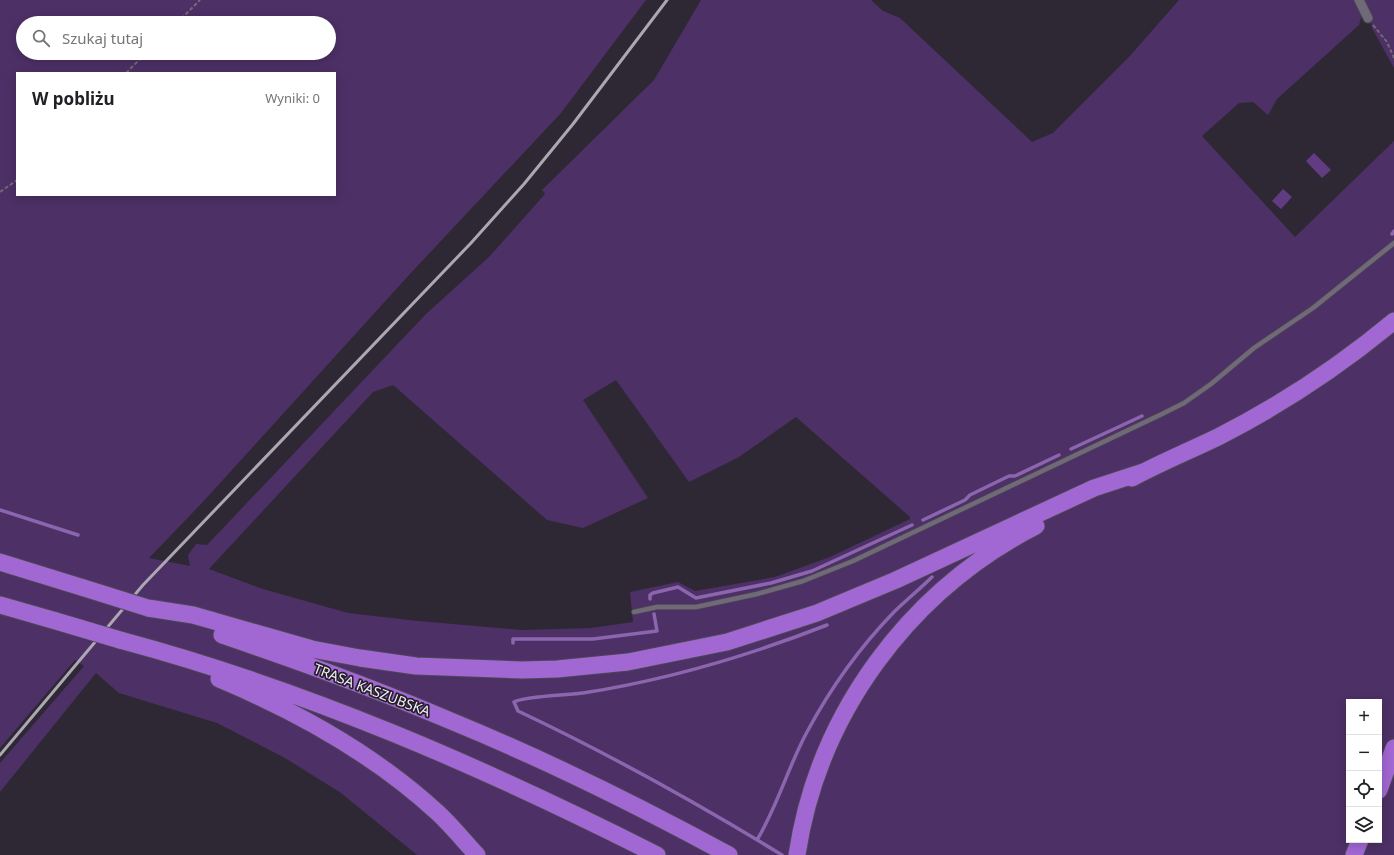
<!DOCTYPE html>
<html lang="pl">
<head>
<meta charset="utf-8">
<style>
  :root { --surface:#fff; --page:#f6f6f6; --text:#202124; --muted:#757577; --line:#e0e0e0 }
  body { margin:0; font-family:"Noto Sans",sans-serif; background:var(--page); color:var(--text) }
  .controls { position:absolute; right:12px; bottom:12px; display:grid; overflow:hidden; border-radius:0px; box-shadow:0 2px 10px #0003 }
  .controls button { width:36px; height:36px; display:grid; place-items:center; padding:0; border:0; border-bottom:1px solid var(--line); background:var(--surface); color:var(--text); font:20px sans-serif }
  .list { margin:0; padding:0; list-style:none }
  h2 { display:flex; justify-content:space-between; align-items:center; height:52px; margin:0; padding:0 16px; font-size:17px }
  h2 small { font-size:13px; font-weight:400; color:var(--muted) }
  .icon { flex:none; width:22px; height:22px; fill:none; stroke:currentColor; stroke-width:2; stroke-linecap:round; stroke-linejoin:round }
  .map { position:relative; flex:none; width:1394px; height:855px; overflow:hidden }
  .search { position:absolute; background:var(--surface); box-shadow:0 2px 10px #0003; left:16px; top:16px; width:320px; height:44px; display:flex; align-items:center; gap:10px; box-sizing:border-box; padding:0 14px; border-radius:22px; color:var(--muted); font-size:15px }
  .panel { position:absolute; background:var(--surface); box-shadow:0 2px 10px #0003; left:16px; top:72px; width:320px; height:124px; border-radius:0px }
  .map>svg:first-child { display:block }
  .green { fill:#4d3066; fill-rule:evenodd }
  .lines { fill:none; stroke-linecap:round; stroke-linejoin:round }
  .stream { stroke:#8c65af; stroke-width:3.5 }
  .building { fill:#623c82 }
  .service-casing { stroke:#4c4652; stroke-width:6 }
  .minor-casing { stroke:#4c4652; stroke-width:11 }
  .motorway-casing { stroke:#4c4652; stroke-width:19 }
  .path { stroke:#706a76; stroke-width:2; stroke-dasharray:4 2; stroke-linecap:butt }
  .service { stroke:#706978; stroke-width:4.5 }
  .minor { stroke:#706978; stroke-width:9 }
  .motorway { stroke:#a167d2; stroke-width:17 }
  .rail { stroke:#aca7b2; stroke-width:3 }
  .motorway-bridge-casing { stroke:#4c4652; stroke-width:19; stroke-linecap:butt }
  .motorway-bridge { stroke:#a167d2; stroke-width:17 }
  .labels { text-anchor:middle; stroke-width:3.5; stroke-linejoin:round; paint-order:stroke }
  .street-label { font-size:14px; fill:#f3eff8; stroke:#251e2b }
</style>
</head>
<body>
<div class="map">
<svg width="1394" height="855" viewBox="0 0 1394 855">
  <rect width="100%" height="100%" fill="#2e2835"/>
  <!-- green -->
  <path class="green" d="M 0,0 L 646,0 L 561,113 L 409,275 L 201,504 L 149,558 L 190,566 L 188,555 L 196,544 L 207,545 L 426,314 L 489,257 L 545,194 L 542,190 L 654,80 L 701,0 L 871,0 L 883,11 L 900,18 L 1032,142 L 1053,133 L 1129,57 L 1179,0 L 1355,0 C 1361,9 1363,15 1359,25 L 1277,99 L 1268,115 L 1253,102 L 1239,103 L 1202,136 L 1295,237 L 1394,141 L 1394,855 L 417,855 L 341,793 L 285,758 L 217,723 L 119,693 L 96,673 L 0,792 L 0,763 L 84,666 L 75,660 L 0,748 ZM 23,23 L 329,23 L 329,53 L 23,53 ZM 17,73 L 335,73 L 335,195 L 17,195 ZM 616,380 L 689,482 L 739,457 L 796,417 L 910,517 L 910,519 L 830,557 L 775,577 L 695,591 L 678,582 L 630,592 L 633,622 L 591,628 L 522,630 L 418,621 L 348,613 L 263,589 L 209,569 L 373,392 L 393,385 L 547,520 L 583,528 L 648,498 L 583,400 ZM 1349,702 L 1379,702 L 1379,840 L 1349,840 Z
    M 1362,0 L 1394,0 L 1394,68 L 1372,28 L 1370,17 Z"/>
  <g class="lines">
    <!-- stream -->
    <path class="stream" d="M 1392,234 L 1394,231
      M 1071,449 L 1142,416
      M 0,510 L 78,535
      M 923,520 L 965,500 L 970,495 L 1009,476 L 1015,476 L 1059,455
      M 650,599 L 650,595 L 653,593 L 678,587 L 696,598 L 771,583 L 812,571 L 912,525
      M 513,643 L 513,639 L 593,639 L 657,631 L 654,614
      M 757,840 C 778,805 788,767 807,732 C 830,689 860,647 894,612 C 906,600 920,589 932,577
      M 782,855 C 697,803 609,754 518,711 L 514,702 C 523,696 569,695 583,693 C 667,680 748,656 827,625"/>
  </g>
  <!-- building -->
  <path class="building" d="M 1314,153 L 1331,170 L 1322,178 L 1306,161 Z
    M 1283,189 L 1292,197 L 1281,209 L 1272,201 Z"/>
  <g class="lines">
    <!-- service casing -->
    <g class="service-casing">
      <path id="service" d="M 634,612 L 657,607 L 696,607 L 757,594 L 803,581 L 853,561 L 1162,414 L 1184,403 L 1211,384 L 1254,348 L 1313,308 L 1394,243"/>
    </g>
    <!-- minor casing -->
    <g class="minor-casing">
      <path id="minor" d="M 1359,0 L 1368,18"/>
    </g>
    <!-- motorway casing -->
    <g class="motorway-casing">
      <path id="motorway" d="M 1132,478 C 1160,463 1189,451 1218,437 C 1279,406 1341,365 1394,321
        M 0,562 L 84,588
        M 0,605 L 56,621
        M 148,608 L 193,615 L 312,649 L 360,658 L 416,666 L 522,670 L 557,669 L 628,662 L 727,642 L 817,613 L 896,580 L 1094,488 L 1143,472
        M 222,635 C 299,661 376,689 451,721 C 546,760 639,806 729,855
        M 120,640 C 307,690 485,768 657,855
        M 219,679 C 298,712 374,754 438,813 C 452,826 464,841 477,855
        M 1379,790 L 1394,748
        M 797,855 C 818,714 909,591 1036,526
        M 1354,855 L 1360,840"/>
    </g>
    <!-- path -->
    <path class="path" d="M 177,23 L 200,0
      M 1373,25 L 1387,42 L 1394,58
      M 126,73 L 146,53
      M 0,192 L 17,180"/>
    <!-- service -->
    <use href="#service" class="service"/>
    <!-- minor -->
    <use href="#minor" class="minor"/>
    <!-- motorway -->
    <use href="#motorway" class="motorway"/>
    <!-- rail -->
    <path class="rail" d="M 0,755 L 143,585 L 471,243 L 524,184 L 573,124 L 667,0"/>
    <!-- motorway-bridge casing -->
    <g class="motorway-bridge-casing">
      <path id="motorway-bridge" d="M 84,588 L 148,608
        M 56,621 L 120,640"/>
    </g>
    <!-- motorway-bridge -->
    <use href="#motorway-bridge" class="motorway-bridge"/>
  </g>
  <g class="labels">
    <!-- street labels -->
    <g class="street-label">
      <text transform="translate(372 690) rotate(21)" y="5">TRASA KASZUBSKA</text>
    </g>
  </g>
</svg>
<div class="controls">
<button>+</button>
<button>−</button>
<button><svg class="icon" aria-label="locate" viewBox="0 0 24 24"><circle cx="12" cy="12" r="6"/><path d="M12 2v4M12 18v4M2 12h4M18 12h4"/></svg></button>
<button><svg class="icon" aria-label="layers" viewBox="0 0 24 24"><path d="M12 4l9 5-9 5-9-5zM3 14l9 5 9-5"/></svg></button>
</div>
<div class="search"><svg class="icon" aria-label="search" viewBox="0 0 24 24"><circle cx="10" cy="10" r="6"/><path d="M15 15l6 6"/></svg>Szukaj tutaj</div>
<section class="panel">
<h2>W pobliżu<small>Wyniki: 0</small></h2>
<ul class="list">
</ul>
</section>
</div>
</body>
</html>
